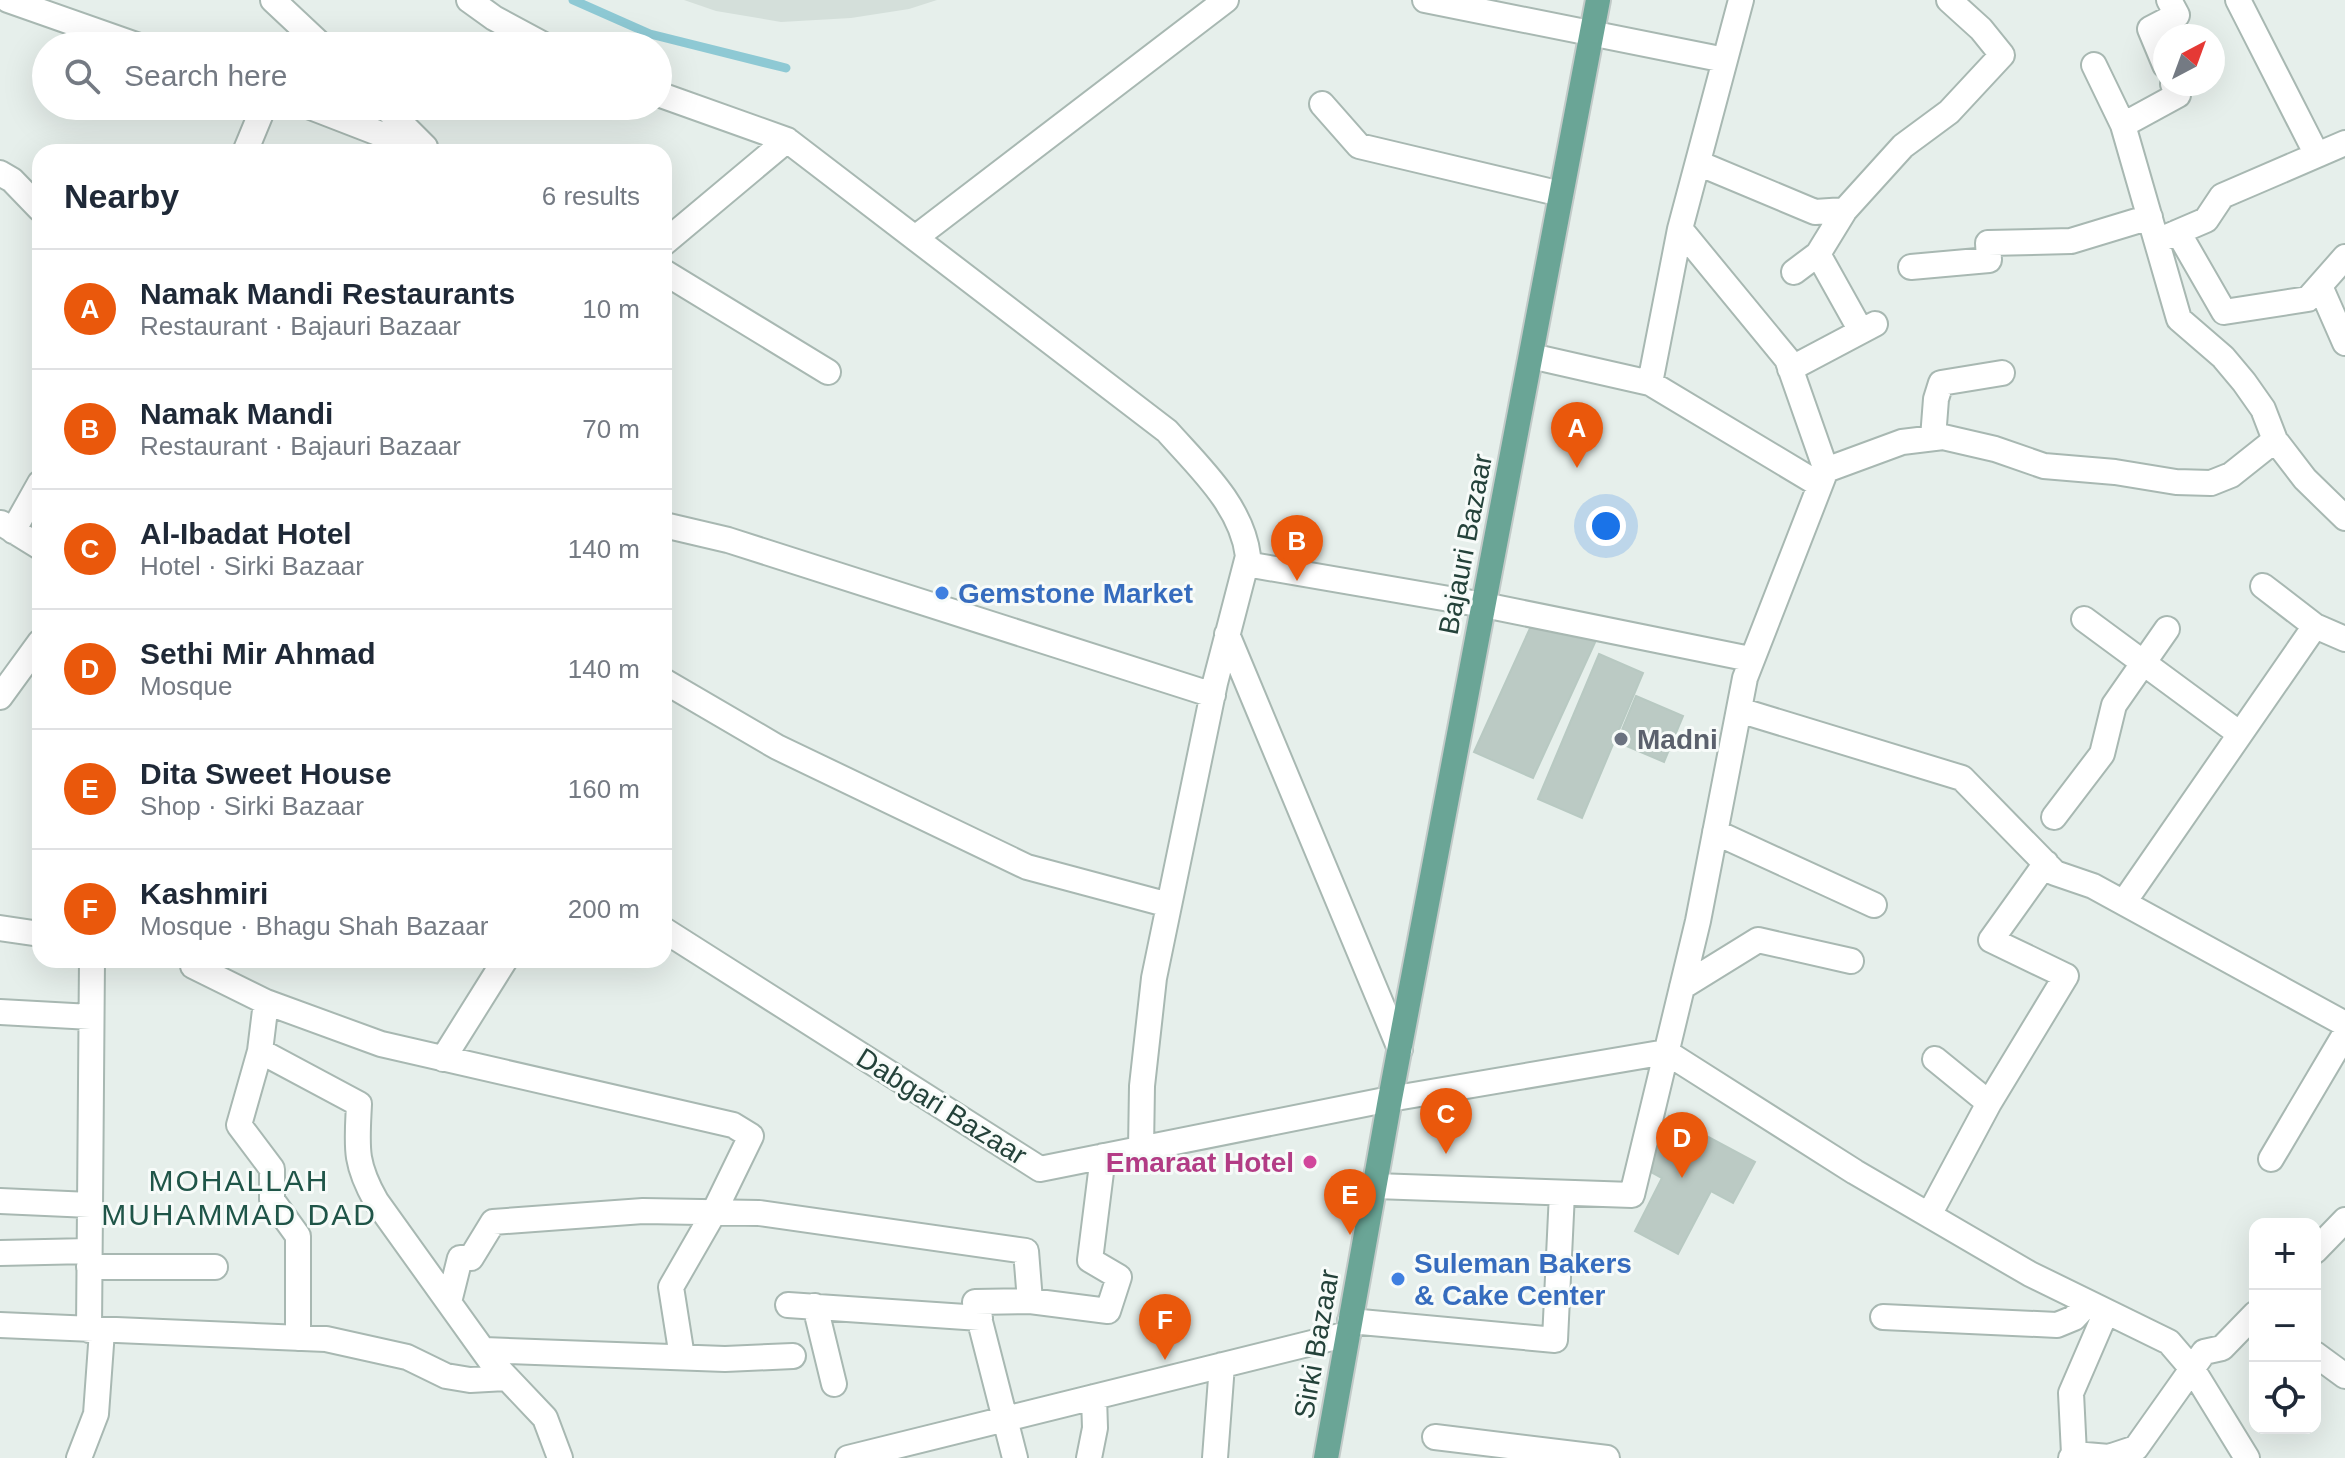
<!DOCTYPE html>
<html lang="en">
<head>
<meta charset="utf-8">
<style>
  :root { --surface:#fff; --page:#f2f2f3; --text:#1f2937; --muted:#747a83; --line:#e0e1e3; --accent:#ea580c }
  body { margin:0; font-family:Arial,sans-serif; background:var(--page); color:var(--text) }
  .controls { position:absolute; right:24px; bottom:24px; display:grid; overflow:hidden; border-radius:16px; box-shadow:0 8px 32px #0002 }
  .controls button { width:72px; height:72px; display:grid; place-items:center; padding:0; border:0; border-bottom:2px solid var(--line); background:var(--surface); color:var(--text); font:40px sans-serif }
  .compass { position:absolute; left:2153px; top:24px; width:72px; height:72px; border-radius:50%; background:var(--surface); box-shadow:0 8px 32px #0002; rotate:41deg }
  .you { position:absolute; left:1606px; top:526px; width:28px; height:28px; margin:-20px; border:6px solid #fff; border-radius:50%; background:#1a73e8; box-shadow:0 0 0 12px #1a73e833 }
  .badge { display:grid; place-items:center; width:52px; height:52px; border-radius:50%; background:var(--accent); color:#fff; font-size:26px; font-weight:700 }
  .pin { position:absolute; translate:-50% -66px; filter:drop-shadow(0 2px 4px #0008) }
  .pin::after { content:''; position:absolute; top:42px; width:28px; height:24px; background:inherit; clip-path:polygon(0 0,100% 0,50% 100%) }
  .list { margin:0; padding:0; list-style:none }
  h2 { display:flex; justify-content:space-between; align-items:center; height:104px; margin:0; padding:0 32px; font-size:34px }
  h2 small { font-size:26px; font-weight:400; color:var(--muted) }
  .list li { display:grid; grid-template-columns:52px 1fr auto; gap:24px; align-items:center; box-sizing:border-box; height:120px; padding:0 32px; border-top:2px solid var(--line) }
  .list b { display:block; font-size:30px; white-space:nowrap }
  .list p { margin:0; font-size:26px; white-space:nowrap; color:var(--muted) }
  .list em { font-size:26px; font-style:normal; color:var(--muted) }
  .icon { flex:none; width:44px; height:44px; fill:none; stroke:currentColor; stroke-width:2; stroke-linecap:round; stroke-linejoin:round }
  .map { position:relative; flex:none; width:2345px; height:1458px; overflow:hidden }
  .search { position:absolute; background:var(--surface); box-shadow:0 8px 32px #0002; left:32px; top:32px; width:640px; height:88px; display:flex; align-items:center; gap:20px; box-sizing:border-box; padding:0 28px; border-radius:44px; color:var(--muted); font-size:30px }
  .panel { position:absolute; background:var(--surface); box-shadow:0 8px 32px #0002; left:32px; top:144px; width:640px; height:824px; border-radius:24px }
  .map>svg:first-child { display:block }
  .built { fill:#d4dfda }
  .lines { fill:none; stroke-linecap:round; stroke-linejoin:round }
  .stream { stroke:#8ec9d4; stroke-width:9 }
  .building { fill:#bbcac4; stroke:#b8c9c2; stroke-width:2 }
  .minor-casing { stroke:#a8b8b2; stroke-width:28 }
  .major-casing { stroke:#c2cac8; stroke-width:28 }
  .minor { stroke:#fff; stroke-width:24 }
  .major { stroke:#6aa596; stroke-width:24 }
  .shop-dot { fill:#3f7fe0; stroke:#f7fbf9; stroke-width:3 }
  .worship-dot { fill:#6b7280; stroke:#f7fbf9; stroke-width:3 }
  .hotel-dot { fill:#d1479c; stroke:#f7fbf9; stroke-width:3 }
  .labels { text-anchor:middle; stroke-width:6; stroke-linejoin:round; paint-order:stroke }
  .street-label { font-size:28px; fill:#24423a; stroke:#f7fbf9 }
  .shop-label { font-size:28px; font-weight:bold; fill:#366cbe; stroke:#f7fbf9; text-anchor:start }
  .worship-label { font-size:28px; font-weight:bold; fill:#5b616d; stroke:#f7fbf9; text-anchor:start }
  .hotel-label { font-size:28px; font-weight:bold; fill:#b23c85; stroke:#f7fbf9; text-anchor:end }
  .neighbourhood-label { font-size:30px; letter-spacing:2px; fill:#1f5548; stroke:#f7fbf9 }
</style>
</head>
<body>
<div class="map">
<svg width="2345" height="1458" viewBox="0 0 2345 1458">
  <rect width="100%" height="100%" fill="#e6efeb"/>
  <!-- built -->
  <path class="built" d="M 684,0 L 937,0 L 909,9 L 851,18 L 781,22 L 716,11 Z"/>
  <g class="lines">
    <!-- stream -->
    <path class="stream" d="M 573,0 L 650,34 L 786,68"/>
  </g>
  <!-- building -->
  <path class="building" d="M 1531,626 L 1597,638 L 1533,778 L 1474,752 Z
    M 1599,654 L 1643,673 L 1582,818 L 1538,799 Z
    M 1636,696 L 1683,716 L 1664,762 L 1617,742 Z
    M 1669,1116 L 1755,1162 L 1733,1203 L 1711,1191 L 1678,1254 L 1635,1231 L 1662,1178 L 1642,1167 Z"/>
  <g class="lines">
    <!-- minor casing -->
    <g class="minor-casing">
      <path id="minor" d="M 8,0 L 139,46
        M 273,0 L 322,46
        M 469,0 L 494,18 L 546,46
        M 1425,0 L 1725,60
        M 2238,0 L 2317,155
        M 2094,65 L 2123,125
        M 2165,65 L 2150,29 L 2177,15 L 2169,0
        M 2173,84 L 2178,95 L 2123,125 L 2179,319 L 2223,357 L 2244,382 L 2263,409 L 2275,440 L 2305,479 L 2345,518
        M 658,94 L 787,140 L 1167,431 C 1199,467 1242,506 1248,556 L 1215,683 L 1154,978 L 1142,1086 L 1141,1149
        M 1322,104 L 1359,146 L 1561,194
        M 308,106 L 427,152
        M 384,106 L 425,147
        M 245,152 L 264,106
        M 1698,163 L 1815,212 L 1845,210
        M 0,173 L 12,180 L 40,209
        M 2178,232 L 2224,312 L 2308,299 L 2345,257
        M 915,238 L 1226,0
        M 2164,238 L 2206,220 L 2222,196 L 2345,143
        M 664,243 L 787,140
        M 1818,254 L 1861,331
        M 1911,267 L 1989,260 L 1988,243 L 2071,241 L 2150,217
        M 664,272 L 828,372
        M 1794,272 L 1818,254 L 1845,210 L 1903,146 L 1949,112 L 2002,55 L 1981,29 L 1949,0
        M 2320,286 L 2345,343
        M 1531,356 L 1650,383 L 1820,485
        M 1790,369 L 1875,324
        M 1650,383 L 1680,229
        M 1933,438 L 1936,399 L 1941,383 L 2002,373
        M 1826,470 L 1902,442 L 1943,437 L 1995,449 L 2044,466 L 2115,472 L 2176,482 L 2211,483 L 2231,475 L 2275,440
        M 1,523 L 40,547
        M 664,525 L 728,540 L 1213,695
        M 13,531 L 40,483
        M 1246,564 L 1484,605 L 1750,659
        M 2263,586 L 2315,626 L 2345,639
        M 2084,619 L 2240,734
        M 1227,634 L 1400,1049
        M 664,681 L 777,747 L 1027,867 L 1169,905
        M 0,697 L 40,642
        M 1739,710 L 1962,778 L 2055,873 L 2093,886 L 2345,1024
        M 2054,817 L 2102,754 L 2114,705 L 2167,629
        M 1715,832 L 1874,905
        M 2124,902 L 2315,626
        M 0,928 L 40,934
        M 664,930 L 1040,1169 L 1390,1099 L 1666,1052 L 1855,1172 L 2030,1274 L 2169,1342 L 2193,1370 L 2247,1458
        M 194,960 L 193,966 L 266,1002 L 260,1051 L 359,1104 C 357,1147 354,1162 376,1201 L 490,1360 L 545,1418 L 560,1458
        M 1682,987 L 1758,940 L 1851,961
        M 266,1002 L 381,1044 L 733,1125 L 751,1136 L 713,1214 L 671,1287 L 682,1357
        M 0,1012 L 91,1017
        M 260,1051 L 239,1125 L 272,1169 L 272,1200 L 298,1236 L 298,1338
        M 443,1059 L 505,960
        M 1935,1059 L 1989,1103
        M 2271,1159 L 2345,1034
        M 1375,1186 L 1632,1195 L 1698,921 L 1745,678 L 1826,470 L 1787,359 L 1680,229 L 1741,0
        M 0,1201 L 90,1205
        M 1929,1215 L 1989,1103 L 2066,976 L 1991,940 L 2046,863
        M 2315,1251 L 2345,1220
        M 0,1253 L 89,1251
        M 89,1267 L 215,1267
        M 449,1302 L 460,1258 L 471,1258 L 493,1222 L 643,1211 L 759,1213 L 1026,1251 L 1030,1301
        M 788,1305 L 980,1318
        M 815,1306 L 834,1384
        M 1883,1317 L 2057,1325 L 2074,1318 L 2088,1303
        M 1350,1321 L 1555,1340 L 1562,1193
        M 0,1325 L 326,1339 L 407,1357 L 446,1376 L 470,1380 L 506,1378
        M 89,1330 L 92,960
        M 484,1350 L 725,1359 L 793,1356
        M 2315,1354 L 2345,1376
        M 1435,1437 L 1607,1458
        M 2074,1454 L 2071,1393 L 2106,1312
        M 79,1458 L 96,1414 L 102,1331
        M 848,1458 L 1348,1334
        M 1015,1458 L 975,1302 L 1030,1301 L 1108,1311 L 1119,1277 L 1090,1260 L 1103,1156
        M 1089,1458 L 1095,1428 L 1094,1397
        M 1215,1458 L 1222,1365
        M 2071,1458 L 2074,1454 L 2109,1457 L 2136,1448 L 2204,1352 L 2222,1348 L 2255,1314"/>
    </g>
    <!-- major casing -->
    <g class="major-casing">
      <path id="major" d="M 1326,1458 L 1390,1099 L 1598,0"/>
    </g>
    <!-- minor -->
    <use href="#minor" class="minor"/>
    <!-- major -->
    <use href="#major" class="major"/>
  </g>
  <!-- markers -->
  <g class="shop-dot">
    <circle cx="942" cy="593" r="8"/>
    <circle cx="1398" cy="1279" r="8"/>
  </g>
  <circle class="worship-dot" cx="1621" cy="739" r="8"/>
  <circle class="hotel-dot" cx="1310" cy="1162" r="8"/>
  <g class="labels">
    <!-- street labels -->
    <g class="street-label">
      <text transform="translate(1465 544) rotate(-79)" y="10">Bajauri Bazaar</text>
      <text transform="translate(942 1106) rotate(32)" y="10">Dabgari Bazaar</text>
      <text transform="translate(1316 1344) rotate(-80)" y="10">Sirki Bazaar</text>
    </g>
    <!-- shop labels -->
    <g class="shop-label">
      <text x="958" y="603">Gemstone Market</text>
      <text x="1414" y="1273">Suleman Bakers<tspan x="1414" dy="32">&amp; Cake Center</tspan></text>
    </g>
    <!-- worship labels -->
    <g class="worship-label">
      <text x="1637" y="749">Madni</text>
    </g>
    <!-- hotel labels -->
    <g class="hotel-label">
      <text x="1294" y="1172">Emaraat Hotel</text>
    </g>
    <!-- neighbourhood labels -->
    <g class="neighbourhood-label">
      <text x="239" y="1191">MOHALLAH<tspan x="239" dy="34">MUHAMMAD DAD</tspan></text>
    </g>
  </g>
</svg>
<div class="controls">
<button>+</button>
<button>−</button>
<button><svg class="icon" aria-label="locate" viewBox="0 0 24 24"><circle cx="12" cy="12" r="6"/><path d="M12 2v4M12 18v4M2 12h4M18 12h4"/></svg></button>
</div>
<svg class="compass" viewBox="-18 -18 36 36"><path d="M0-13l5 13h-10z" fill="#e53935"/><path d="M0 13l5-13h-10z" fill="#747a83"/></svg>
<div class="you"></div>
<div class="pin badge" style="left:1577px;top:468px">A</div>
<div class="pin badge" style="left:1297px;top:581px">B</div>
<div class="pin badge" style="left:1446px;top:1154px">C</div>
<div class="pin badge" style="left:1682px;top:1178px">D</div>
<div class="pin badge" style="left:1350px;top:1235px">E</div>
<div class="pin badge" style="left:1165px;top:1360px">F</div>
<div class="search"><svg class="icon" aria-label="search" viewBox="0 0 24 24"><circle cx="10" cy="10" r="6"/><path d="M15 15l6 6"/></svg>Search here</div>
<section class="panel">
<h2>Nearby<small>6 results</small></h2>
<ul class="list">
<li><span class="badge">A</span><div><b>Namak Mandi Restaurants</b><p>Restaurant · Bajauri Bazaar</p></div><em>10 m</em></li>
<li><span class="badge">B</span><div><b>Namak Mandi</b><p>Restaurant · Bajauri Bazaar</p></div><em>70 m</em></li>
<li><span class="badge">C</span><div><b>Al-Ibadat Hotel</b><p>Hotel · Sirki Bazaar</p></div><em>140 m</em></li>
<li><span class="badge">D</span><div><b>Sethi Mir Ahmad</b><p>Mosque</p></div><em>140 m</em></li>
<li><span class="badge">E</span><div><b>Dita Sweet House</b><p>Shop · Sirki Bazaar</p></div><em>160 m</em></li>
<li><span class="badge">F</span><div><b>Kashmiri</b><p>Mosque · Bhagu Shah Bazaar</p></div><em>200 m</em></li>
</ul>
</section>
</div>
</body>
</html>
